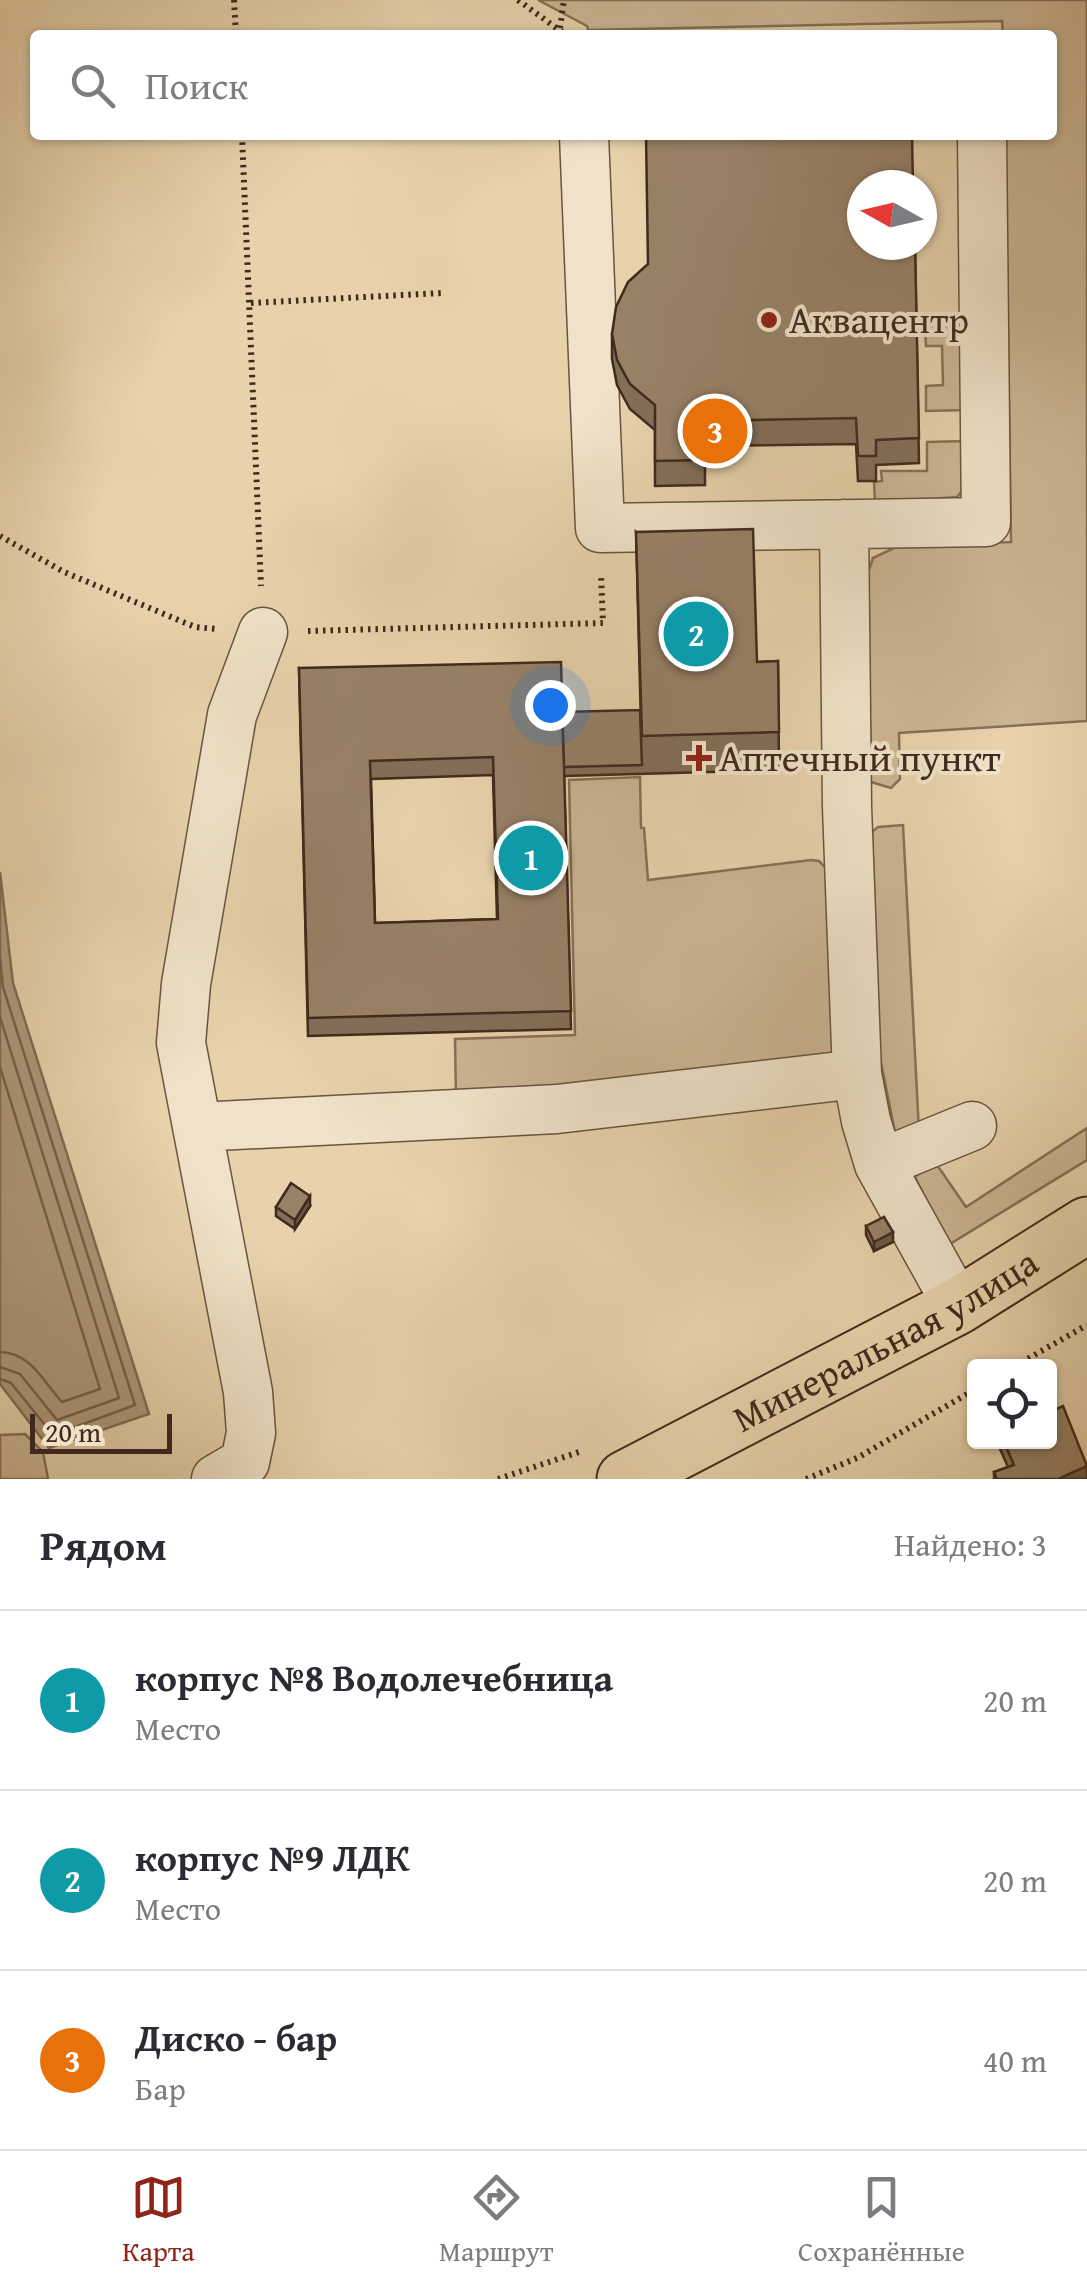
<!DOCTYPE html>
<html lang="ru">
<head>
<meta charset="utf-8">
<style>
  :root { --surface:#fff; --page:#f7f7f7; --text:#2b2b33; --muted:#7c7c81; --line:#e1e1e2; --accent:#8f2418 }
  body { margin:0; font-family:"Gentium Book Plus",serif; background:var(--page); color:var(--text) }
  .controls { position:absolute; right:30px; bottom:30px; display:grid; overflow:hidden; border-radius:10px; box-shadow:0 2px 8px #0004 }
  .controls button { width:90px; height:90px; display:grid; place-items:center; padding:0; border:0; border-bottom:2px solid var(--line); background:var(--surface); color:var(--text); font:50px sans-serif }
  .compass { position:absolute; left:847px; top:170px; width:90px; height:90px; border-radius:50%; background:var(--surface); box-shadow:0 2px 8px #0004; rotate:278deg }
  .scale { position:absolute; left:30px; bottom:25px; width:142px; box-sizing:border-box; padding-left:10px; border:5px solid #412a1d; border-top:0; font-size:28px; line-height:35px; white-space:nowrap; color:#412a1d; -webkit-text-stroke:8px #efe2c8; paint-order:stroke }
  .you { position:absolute; left:550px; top:705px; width:35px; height:35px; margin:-25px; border:8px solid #fff; border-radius:50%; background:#1a73e8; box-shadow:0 0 0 15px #1a73e833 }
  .badge { display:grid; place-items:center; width:65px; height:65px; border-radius:50%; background:var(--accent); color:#fff; font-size:32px; font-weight:700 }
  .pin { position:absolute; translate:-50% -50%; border:5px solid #fff; box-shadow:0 2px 10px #0006 }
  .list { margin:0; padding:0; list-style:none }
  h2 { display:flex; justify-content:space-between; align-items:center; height:130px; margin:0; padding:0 40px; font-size:42px }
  h2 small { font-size:32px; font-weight:400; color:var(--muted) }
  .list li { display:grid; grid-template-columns:65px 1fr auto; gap:30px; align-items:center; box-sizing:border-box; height:180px; padding:0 40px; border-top:2px solid var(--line) }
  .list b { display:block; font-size:38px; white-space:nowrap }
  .list p { margin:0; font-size:32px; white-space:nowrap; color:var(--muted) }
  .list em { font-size:32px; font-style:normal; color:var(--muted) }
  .icon { flex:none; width:55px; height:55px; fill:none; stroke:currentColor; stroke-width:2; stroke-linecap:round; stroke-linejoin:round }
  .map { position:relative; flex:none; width:1087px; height:1479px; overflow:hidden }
  .search { position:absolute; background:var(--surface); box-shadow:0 2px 8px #0004; left:30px; right:30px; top:30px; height:110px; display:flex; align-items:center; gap:25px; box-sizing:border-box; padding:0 35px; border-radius:10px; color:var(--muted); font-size:38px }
  .sheet { height:670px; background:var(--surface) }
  nav { display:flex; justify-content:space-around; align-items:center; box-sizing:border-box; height:140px; border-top:2px solid var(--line); background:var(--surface); font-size:28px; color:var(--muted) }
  nav a { display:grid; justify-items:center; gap:5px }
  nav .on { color:var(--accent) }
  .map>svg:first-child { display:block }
  .green { fill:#cbb593; stroke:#867058; stroke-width:2.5 }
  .water { fill:#af997b; stroke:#836d55; stroke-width:2.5 }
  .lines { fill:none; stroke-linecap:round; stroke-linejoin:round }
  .shore { stroke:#78624c; stroke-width:2.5 }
  .minor-casing { stroke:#6a5440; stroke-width:51 }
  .major-casing { stroke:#412a1d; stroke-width:59 }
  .path { stroke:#412a1d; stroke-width:6; stroke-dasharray:2.5 5; stroke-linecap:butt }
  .minor { stroke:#efe2c8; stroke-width:48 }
  .major { stroke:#e7d2ab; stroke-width:55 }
  .wall { fill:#826f59; stroke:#412a1d; stroke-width:2.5; fill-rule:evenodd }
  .shaded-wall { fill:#6a5a48; stroke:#412a1d; stroke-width:2.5 }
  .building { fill:#978167; stroke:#412a1d; stroke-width:2.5; fill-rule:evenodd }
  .poi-dot { fill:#8f2418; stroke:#efe2c8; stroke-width:4 }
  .labels { text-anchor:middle; stroke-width:8; stroke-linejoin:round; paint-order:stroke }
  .poi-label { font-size:38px; fill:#412a1d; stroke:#efe2c8; text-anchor:start }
  .street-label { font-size:38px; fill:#412a1d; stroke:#efe2c8 }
</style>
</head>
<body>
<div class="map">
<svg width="1087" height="1479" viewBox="0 0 1087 1479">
  <rect width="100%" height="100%" fill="#e7d2ab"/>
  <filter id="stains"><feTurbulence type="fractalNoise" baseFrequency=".002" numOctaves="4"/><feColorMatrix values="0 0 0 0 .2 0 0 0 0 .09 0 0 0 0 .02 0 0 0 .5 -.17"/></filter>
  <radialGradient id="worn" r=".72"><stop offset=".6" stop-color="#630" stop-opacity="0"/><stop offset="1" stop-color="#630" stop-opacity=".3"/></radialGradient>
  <!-- green -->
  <path class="green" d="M 538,0 L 1087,0 L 1087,721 L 899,733 L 900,779 L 891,788 L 871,782 L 870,774 L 874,772 L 871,765 L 866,579 L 873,558 L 898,546 L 1011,542 L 1005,135 L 1052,135 L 1052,35 L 1003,35 L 1002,21 L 588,30 L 587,26 Z
    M 924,315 L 963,315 L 966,410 L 926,411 L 926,386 L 943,385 L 942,346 L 926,346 Z
    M 966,441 L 965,487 L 957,497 L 875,503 L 874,482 L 882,481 L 881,471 L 927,471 L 927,442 Z
    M 640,777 L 641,828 L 644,828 L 648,880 L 811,860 L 819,861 L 829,871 L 835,1050 L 832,1056 L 456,1101 L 455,1039 L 575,1035 L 569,780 Z
    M 903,825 L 919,1131 L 895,1132 L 880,1058 L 872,832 L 878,827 Z
    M 1087,1128 L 1087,1160 L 950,1244 L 947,1242 L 915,1177 L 935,1162 L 966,1207 Z
    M 25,1434 L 43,1452 L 48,1479 L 0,1479 L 0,1435 Z"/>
  <!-- water -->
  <path class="water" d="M 0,872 L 13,983 L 149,1414 L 49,1448 L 0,1384 Z"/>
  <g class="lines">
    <!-- shore -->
    <path class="shore" d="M 0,959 L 3,987 L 135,1405 L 53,1435 L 11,1383 L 0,1379
      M 0,1017 L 119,1398 L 57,1420 L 20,1374 L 0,1367
      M 0,1067 L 100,1389 L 62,1402 C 43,1382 32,1353 0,1352"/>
    <!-- minor casing -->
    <g class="minor-casing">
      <path id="minor" d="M 584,135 L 600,528 L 986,522 L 982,135
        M 844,524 L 847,807 L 857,1074 L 866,1121 L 879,1164 L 958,1306
        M 197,1127 L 557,1109 L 857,1074
        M 879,1164 L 972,1126
        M 216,1479 L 245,1462 L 251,1433 L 248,1392 L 181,1043 L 186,984 L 232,715 L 263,632"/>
    </g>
    <!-- major casing -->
    <g class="major-casing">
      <g id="major">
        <path id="s1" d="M 625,1479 L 958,1306 L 1087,1225"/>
      </g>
    </g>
    <!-- path -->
    <path class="path" d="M 234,0 L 236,35
      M 518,0 L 566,35
      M 560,28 L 564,0
      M 242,135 L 261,586
      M 251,303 L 441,293
      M 0,536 L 64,572 L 195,627 L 216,629
      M 308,631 L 603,623 L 601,575
      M 1015,1366 L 1087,1325
      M 498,1479 L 582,1451
      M 806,1479 L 857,1458 L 974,1390"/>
    <!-- minor -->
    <use href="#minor" class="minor"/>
    <!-- major -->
    <use href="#major" class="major"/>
  </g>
  <!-- wall -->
  <path class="wall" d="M 915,245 L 919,463 L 876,465 L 876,481 L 858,481 L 856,444 L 705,446 L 705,485 L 655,486 L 655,430 L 630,409 L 617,385 L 612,359 L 612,334 Z
    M 636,532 L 757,662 L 778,661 L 779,770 L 564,776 L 571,1029 L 308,1036 L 299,668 L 641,725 ZM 493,775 L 497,919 L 375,923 L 371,779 Z
    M 310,1206 L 295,1229 L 276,1216 L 276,1207 Z
    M 866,1226 L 893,1242 L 874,1251 L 866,1235 Z
    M 1000,1442 L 1050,1442 L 1087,1479 L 994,1479 L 994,1472 L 1008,1467 L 1000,1449 Z"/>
  <!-- shaded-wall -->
  <path class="shaded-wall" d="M 310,1196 L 310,1206 L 295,1229 L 295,1220 Z
    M 893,1232 L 893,1242 L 874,1251 L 874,1242 Z
    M 1087,1466 L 1087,1479 L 1058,1479 L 1058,1478 Z"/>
  <!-- building -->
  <path class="building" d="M 646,135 L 912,135 L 913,185 L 862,185 L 862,245 L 915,245 L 919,438 L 876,440 L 876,456 L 858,456 L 856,418 L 704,421 L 705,460 L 655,461 L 655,405 L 630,384 L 617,360 L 612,334 L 616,307 L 628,282 L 648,264 Z
    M 753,529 L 757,662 L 778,661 L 779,732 L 642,736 L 636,532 Z
    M 561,662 L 571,1011 L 308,1018 L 299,668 ZM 493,757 L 498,919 L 375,923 L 370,761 Z
    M 640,710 L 642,765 L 564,767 L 562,712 Z
    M 291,1183 L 310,1196 L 295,1220 L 276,1207 Z
    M 884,1217 L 893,1232 L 874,1242 L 866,1226 Z
    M 1063,1406 L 1087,1466 L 1058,1479 L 997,1479 L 994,1472 L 1014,1465 L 1004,1442 L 1050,1442 L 1050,1412 Z"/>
  <!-- markers -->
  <g class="poi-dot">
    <circle cx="769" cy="320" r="10"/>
    <path d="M694 743h10v10h10v10h-10v10h-10v-10h-10v-10h10z"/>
  </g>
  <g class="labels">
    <!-- poi labels -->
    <g class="poi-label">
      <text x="789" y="333">Аквацентр</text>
      <text x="719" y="771">Аптечный пункт</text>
    </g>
    <!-- street labels -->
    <g class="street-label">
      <text dy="13" stroke="none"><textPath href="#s1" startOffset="295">Минеральная улица</textPath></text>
    </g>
  </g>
  <rect width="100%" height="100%" filter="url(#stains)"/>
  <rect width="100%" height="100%" fill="url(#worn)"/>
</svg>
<div class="controls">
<button><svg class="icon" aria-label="locate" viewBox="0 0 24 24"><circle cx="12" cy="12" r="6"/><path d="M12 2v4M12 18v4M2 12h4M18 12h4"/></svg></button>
</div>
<svg class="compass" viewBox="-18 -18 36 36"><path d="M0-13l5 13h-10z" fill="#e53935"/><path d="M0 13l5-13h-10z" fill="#7c7c81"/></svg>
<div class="scale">20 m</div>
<div class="you"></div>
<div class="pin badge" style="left:531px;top:858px;background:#0f9aa8">1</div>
<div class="pin badge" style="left:696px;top:634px;background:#0f9aa8">2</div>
<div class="pin badge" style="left:715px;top:431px;background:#e8710a">3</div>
<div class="search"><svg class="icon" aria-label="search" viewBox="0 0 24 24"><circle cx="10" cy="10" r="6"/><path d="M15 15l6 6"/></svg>Поиск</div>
</div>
<section class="sheet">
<h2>Рядом<small>Найдено: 3</small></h2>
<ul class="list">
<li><span class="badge" style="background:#0f9aa8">1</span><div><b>корпус №8 Водолечебница</b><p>Место</p></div><em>20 m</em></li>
<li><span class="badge" style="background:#0f9aa8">2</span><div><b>корпус №9 ЛДК</b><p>Место</p></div><em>20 m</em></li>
<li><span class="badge" style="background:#e8710a">3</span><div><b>Диско - бар</b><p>Бар</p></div><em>40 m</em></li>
</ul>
</section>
<nav>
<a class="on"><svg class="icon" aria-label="map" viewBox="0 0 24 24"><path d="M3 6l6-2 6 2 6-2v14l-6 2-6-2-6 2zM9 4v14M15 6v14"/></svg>Карта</a>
<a><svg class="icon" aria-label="directions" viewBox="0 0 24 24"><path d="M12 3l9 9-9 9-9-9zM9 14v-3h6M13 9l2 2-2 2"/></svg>Маршрут</a>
<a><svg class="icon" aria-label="saved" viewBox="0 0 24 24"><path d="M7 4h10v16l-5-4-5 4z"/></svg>Сохранённые</a>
</nav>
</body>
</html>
